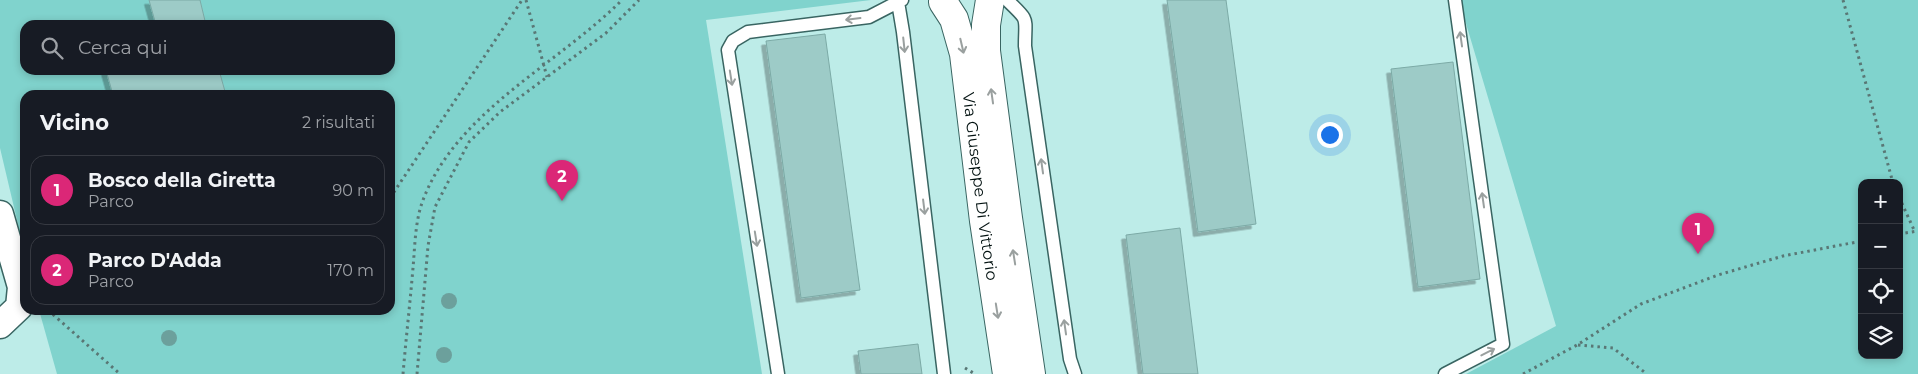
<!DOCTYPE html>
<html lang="it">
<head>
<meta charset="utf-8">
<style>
  :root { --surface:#171b24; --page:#20242c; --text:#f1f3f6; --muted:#9ea1a6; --line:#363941; --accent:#db2777 }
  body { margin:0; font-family:Montserrat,sans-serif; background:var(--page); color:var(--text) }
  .controls { position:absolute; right:15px; bottom:15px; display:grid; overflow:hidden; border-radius:10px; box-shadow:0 2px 8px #0003 }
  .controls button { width:45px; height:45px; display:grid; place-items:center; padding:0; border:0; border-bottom:1px solid var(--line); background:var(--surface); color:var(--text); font:25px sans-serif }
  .you { position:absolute; left:1329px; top:134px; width:18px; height:18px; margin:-12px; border:4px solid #fff; border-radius:50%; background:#1a73e8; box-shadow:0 0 0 8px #1a73e833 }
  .badge { display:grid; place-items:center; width:32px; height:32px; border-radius:50%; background:var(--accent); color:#fff; font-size:16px; font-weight:700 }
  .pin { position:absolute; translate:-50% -41px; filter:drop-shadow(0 1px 2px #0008) }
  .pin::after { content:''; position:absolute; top:26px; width:18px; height:15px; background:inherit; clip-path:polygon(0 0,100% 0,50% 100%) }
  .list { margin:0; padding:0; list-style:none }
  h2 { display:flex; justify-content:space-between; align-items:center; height:65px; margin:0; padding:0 20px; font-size:21px }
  h2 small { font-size:16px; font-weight:400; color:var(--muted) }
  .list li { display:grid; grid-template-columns:32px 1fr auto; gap:15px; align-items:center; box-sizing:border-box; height:70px; margin:0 10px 10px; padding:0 10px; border:1px solid var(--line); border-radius:15px }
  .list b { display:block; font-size:19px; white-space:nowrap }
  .list p { margin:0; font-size:16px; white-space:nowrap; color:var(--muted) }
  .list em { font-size:16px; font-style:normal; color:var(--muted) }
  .icon { flex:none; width:28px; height:28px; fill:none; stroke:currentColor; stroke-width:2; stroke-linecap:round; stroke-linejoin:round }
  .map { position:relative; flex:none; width:1918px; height:374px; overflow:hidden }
  .search { position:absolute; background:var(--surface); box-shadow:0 2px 8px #0003; left:20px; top:20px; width:375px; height:55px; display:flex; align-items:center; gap:12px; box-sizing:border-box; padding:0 18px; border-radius:15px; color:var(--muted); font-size:19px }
  .panel { position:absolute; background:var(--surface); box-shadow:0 2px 8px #0003; left:20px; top:90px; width:375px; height:225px; border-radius:15px }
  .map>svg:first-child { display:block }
  .green { fill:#80d3cd; fill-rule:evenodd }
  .building { fill:#9dcbc7; stroke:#7caaa6; filter:url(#shadow) }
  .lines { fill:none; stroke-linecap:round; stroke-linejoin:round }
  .lane-casing { stroke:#396562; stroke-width:15 }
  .street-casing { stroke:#396562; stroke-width:29 }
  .secondary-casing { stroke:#396562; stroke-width:30 }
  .path { stroke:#597775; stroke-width:3; stroke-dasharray:2.5 4; stroke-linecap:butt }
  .lane { stroke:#fff; stroke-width:12 }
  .street { stroke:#fff; stroke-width:26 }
  .secondary { stroke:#fff; stroke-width:28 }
  .tree { fill:#6ca09c }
  .oneway { stroke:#9aa09f }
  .labels { text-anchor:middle; stroke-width:4; stroke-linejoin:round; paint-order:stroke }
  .street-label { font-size:16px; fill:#021110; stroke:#cafaf6 }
</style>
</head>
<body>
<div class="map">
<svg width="1918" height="374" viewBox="0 0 1918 374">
  <defs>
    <filter id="shadow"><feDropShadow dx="-4.5" dy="4.5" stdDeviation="0" flood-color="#0004"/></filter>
  </defs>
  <rect width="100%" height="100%" fill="#bdece8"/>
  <!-- green -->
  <path class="green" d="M 0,0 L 871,0 L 706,20 L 762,374 L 57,374 L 39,310 L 390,310 L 390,95 L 25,95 L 25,254 L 0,148 ZM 25,25 L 390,25 L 390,70 L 25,70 Z
    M 1459,0 L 1918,0 L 1918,374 L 1466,374 L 1556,326 ZM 1862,183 L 1899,183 L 1899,355 L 1862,355 Z"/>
  <!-- building -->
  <path class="building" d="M 149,0 L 200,0 L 206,25 L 156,25 Z
    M 1167,0 L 1226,0 L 1256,224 L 1198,232 Z
    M 825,34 L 860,290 L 801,298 L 766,41 Z
    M 1453,62 L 1480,279 L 1418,287 L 1391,69 Z
    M 106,70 L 219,70 L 226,95 L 113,95 Z
    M 1180,228 L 1198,374 L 1143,374 L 1126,235 Z
    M 918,344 L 922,374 L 861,374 L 858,351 Z"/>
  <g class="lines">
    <!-- lane casing -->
    <g class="lane-casing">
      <path id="lane" d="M 902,0 L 898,2 L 903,32 L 944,374
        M 1007,0 C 1030,22 1025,16 1025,46 L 1070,359 L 1075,374
        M 778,374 L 728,50 L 733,41 L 748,32 L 869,17 L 898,2
        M 1445,374 L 1503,344 L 1455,0"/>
    </g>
    <!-- street casing -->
    <g class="street-casing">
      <path id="street" d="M 0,214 L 21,287 L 19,307 L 0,325"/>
    </g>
    <!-- secondary casing -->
    <g class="secondary-casing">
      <g id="secondary">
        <path d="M 990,0 L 986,25 L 986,51 L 1008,218 L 1031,374"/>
        <path id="s1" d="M 943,2 L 954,19 L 964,54 L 984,221 L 1007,374"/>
      </g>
    </g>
    <!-- path -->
    <path class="path" d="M 526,0 L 547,77
      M 1843,0 L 1893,183
      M 1899,197 L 1915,232
      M 390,198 L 522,0
      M 1899,234 L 1918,231
      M 48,310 L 120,374
      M 1578,345 L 1613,348 L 1647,374
      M 965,368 L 975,374
      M 403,374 C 406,339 410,303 413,268 C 415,246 415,221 423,200 C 457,111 557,65 622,0
      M 417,374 L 428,246 L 435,207 L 469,142 L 500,112 L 606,33 L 639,0
      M 1523,374 L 1577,345 L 1641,304 L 1718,275 L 1783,256 L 1862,241"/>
    <!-- lane -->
    <use href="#lane" class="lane"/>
    <!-- street -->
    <use href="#street" class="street"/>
    <!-- secondary -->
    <use href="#secondary" class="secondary"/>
  </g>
  <!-- trees -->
  <g class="tree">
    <circle cx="449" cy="301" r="8"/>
    <circle cx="169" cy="338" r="8"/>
    <circle cx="444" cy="355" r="8"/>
  </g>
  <!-- one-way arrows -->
  <defs><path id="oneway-shaft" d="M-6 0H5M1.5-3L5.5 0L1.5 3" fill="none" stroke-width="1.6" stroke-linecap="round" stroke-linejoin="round" transform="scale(1.25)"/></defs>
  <g class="oneway">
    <use href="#oneway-shaft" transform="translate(853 19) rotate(173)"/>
    <use href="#oneway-shaft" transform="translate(1461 39) rotate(-98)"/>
    <use href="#oneway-shaft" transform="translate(904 45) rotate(84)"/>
    <use href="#oneway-shaft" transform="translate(962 46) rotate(77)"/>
    <use href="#oneway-shaft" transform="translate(731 78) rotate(81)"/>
    <use href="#oneway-shaft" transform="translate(992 96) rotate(-98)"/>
    <use href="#oneway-shaft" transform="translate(1042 166) rotate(-98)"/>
    <use href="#oneway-shaft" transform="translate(1483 200) rotate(-98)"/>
    <use href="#oneway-shaft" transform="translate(924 207) rotate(83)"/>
    <use href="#oneway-shaft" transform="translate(756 239) rotate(81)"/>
    <use href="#oneway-shaft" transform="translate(1014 257) rotate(-99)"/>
    <use href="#oneway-shaft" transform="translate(997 311) rotate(81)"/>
    <use href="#oneway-shaft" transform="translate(1065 327) rotate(-98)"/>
    <use href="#oneway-shaft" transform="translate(1488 352) rotate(-27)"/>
  </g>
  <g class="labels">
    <!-- street labels -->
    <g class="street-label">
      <text dy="6" stroke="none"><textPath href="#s1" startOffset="190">Via Giuseppe Di Vittorio</textPath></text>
    </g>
  </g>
</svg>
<div class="controls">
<button>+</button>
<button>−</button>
<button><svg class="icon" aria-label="locate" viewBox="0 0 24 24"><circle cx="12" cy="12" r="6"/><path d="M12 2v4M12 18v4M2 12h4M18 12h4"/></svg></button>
<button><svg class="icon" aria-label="layers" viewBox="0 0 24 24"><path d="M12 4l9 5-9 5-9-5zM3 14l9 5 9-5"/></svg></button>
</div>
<div class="you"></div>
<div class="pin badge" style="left:1698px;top:254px">1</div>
<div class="pin badge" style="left:562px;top:201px">2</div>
<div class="search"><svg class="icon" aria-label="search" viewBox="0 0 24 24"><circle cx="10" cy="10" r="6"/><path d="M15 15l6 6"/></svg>Cerca qui</div>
<section class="panel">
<h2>Vicino<small>2 risultati</small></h2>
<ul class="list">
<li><span class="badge">1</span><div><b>Bosco della Giretta</b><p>Parco</p></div><em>90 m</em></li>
<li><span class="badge">2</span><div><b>Parco D'Adda</b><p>Parco</p></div><em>170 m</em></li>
</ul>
</section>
</div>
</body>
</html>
